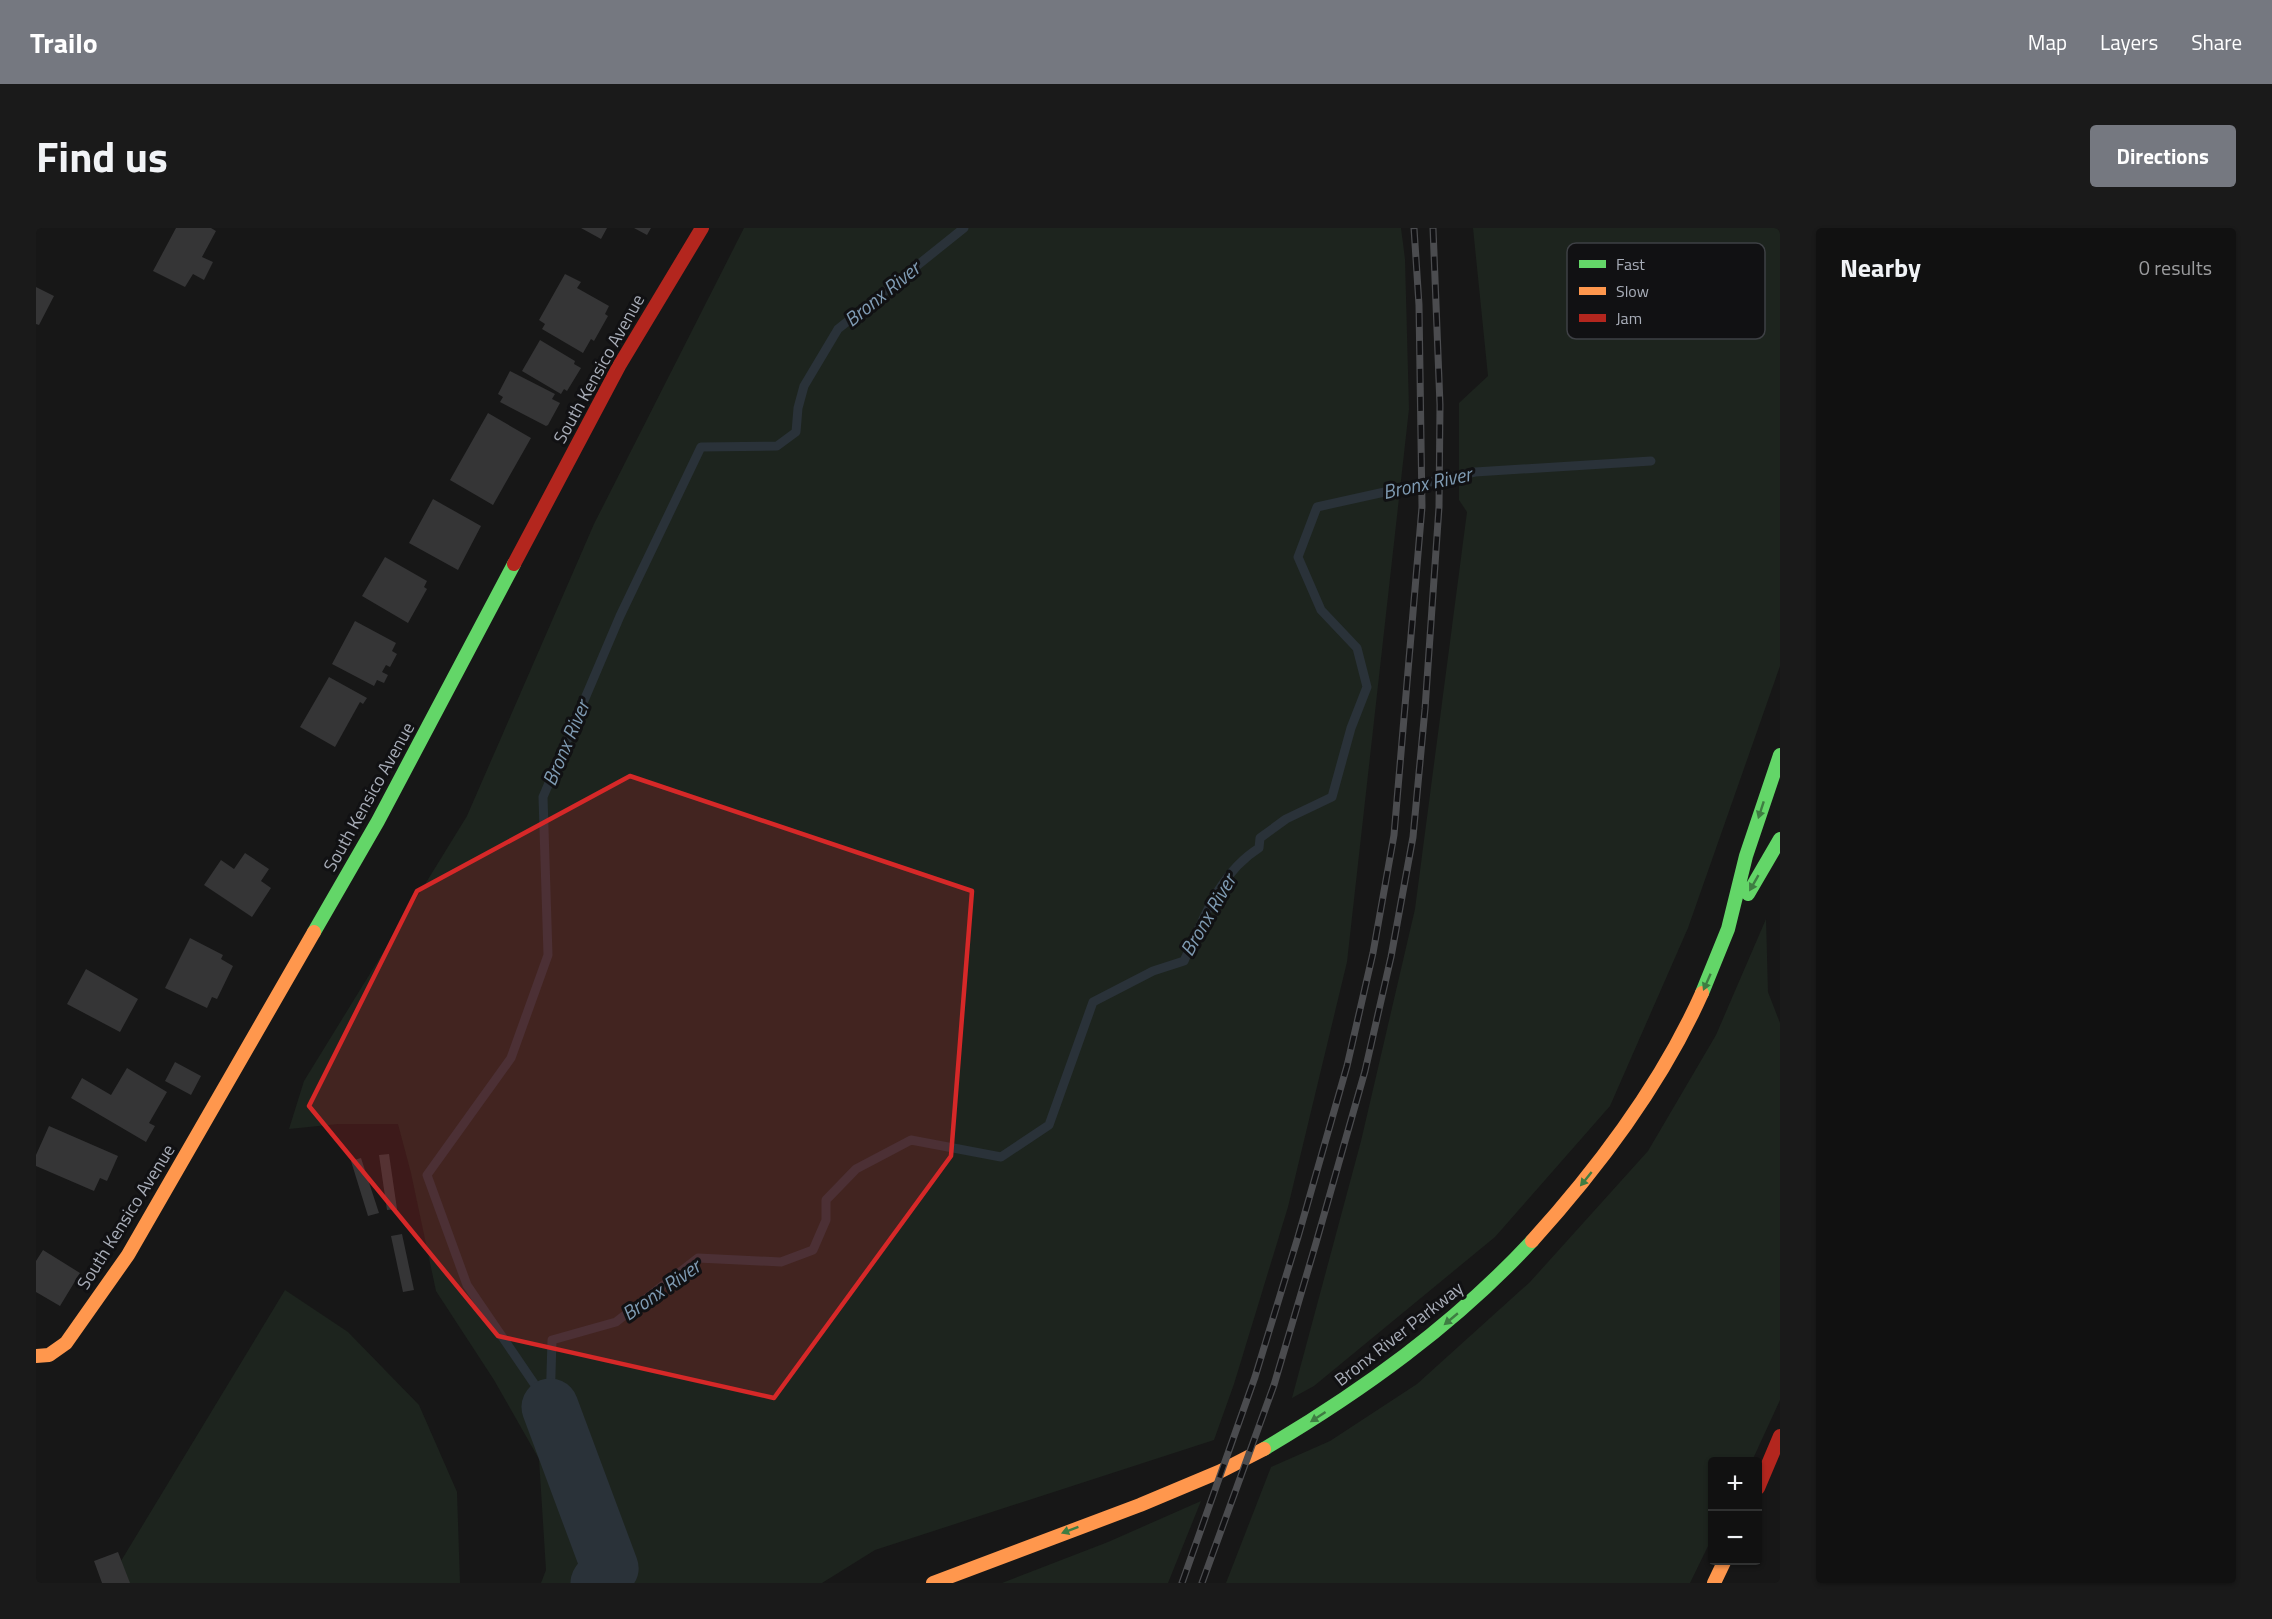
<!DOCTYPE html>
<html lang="en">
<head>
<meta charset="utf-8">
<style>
  :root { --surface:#111; --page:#1a1a1a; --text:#f1f3f6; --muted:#9c9d9f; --line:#303131; --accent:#757880 }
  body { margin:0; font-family:"Titillium Web",sans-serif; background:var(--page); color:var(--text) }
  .controls { position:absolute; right:18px; bottom:18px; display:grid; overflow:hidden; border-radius:6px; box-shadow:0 2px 4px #0004 }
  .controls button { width:54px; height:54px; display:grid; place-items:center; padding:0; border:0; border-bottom:2px solid var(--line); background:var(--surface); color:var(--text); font:30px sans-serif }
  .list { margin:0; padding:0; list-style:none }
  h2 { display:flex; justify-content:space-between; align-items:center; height:78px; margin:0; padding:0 24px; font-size:26px }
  h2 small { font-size:20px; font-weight:400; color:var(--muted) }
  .map { position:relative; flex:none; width:1744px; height:1355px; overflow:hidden; border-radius:6px }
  header { display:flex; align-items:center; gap:36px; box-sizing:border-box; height:84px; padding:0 30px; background:var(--accent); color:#fff }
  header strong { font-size:28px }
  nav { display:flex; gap:33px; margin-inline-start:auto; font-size:21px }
  .intro { display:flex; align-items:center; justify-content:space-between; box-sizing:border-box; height:144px; padding:0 36px }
  h1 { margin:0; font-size:42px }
  .button { padding:15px 27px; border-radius:6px; background:var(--accent); color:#fff; font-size:21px; font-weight:700 }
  main { display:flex; gap:36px; padding:0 36px }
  aside { flex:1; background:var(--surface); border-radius:6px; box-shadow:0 2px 4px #0004 }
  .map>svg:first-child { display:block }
  .green { fill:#1d241e }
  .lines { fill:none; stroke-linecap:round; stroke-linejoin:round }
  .stream { stroke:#2a3239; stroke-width:9 }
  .river { stroke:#2a3239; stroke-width:57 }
  .building { fill:#353536 }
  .fast { stroke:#63d668; stroke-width:14 }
  .slow { stroke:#ff974d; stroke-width:14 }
  .jam { stroke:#b3261e; stroke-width:14 }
  .rail-casing { stroke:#4b4c4f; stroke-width:7 }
  .rail { stroke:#111113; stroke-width:4.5; stroke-dasharray:14; stroke-linecap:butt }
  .oneway { fill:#3e7d42 }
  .marked { fill:#d62828; fill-opacity:0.2; stroke:#d62828; stroke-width:4.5; stroke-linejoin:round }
  .labels { text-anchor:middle; stroke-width:6; stroke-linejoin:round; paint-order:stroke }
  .street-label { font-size:18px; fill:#a8adb8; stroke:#111113 }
  .water-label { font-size:20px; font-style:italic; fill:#7f9bb3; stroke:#111113 }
  .key { fill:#111113; stroke:#3e4045; stroke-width:1.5 }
  .key-label { font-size:16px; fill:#a8adb8 }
</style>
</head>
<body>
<header>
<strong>Trailo</strong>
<nav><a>Map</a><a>Layers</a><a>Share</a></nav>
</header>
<div class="intro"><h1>Find us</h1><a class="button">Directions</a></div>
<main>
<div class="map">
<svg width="1744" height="1355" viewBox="0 0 1744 1355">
  <rect width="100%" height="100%" fill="#171717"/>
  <!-- green -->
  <path class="green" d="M 708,0 L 1365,0 L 1369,31 L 1373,181 L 1311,734 L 1252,979 L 1198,1156 L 1178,1212 L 839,1322 L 786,1355 L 505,1355 L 510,1342 L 503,1231 L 458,1152 L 400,1063 L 375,945 L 362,896 L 302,896 L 253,901 L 268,853 L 431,588 L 558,296 Z
    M 1437,0 L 1744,0 L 1744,438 L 1652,700 L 1574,878 L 1459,1009 L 1278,1158 L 1256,1170 L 1325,913 L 1379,681 L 1431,284 L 1423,272 L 1423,175 L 1452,148 Z
    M 1730,691 L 1732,764 L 1744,795 L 1744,1172 L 1716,1233 L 1676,1234 L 1676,1310 L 1654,1355 L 1190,1355 L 1235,1239 L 1294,1213 L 1381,1156 L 1494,1054 L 1612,923 L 1680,807 Z
    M 249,1062 L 312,1104 L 383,1177 L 421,1264 L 424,1355 L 92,1355 L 85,1333 Z
    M 1165,1273 L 1132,1355 L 966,1355 L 1072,1314 Z"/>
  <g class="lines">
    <!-- stream -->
    <path class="stream" d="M 514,1179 L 516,1112 L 580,1094 L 662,1030 L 745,1034 L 777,1022 L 790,992 L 790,972 L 820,941 L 875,912 L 965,929 L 1013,897 L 1057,774 L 1117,743 L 1148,733 C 1167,692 1183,645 1223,620 L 1224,610 L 1250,591 L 1296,569 L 1315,500 L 1331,459 L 1321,420 L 1285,382 L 1262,329 L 1281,279 L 1439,244 L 1615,233
      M 514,1179 L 431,1057 L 391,947 L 475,830 L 512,727 L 507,569 L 584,388 L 665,219 L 741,218 L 760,204 L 762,180 L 768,158 L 802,101 L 928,0"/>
    <!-- river -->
    <path class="river" d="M 514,1179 L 574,1340 L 563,1355"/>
  </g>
  <!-- building -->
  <path class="building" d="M 140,0 L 175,0 L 180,3 L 166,29 L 177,34 L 168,52 L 157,46 L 149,59 L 117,43 Z
    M 545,0 L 571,0 L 565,11 Z
    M 598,0 L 615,0 L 611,7 Z
    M 529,46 L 545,54 L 541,60 L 573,78 L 569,86 L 572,88 L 558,113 L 555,111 L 547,125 L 506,101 L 509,96 L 503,92 Z
    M 0,59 L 18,68 L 3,97 L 0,96 Z
    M 504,112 L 539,133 L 538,136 L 545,140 L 531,163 L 528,161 L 525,166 L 486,143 Z
    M 474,143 L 519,166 L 516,171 L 524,175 L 512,197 L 510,198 L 464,174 L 467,169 L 462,166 Z
    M 452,185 L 495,210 L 457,277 L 414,252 Z
    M 397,271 L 445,298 L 422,342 L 373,315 Z
    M 349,329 L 391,353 L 388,359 L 391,361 L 372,395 L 326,368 Z
    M 319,393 L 360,415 L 356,423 L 361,426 L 354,439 L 350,437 L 346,444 L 352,447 L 348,455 L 341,452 L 338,458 L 296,436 Z
    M 293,449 L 331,470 L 327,476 L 324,474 L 299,519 L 264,499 Z
    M 209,625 L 233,641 L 225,653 L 235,660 L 216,689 L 168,657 L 185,632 L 198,641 Z
    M 154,710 L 187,727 L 185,731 L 197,738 L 181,771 L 176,769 L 171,780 L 129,760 Z
    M 50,741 L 102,771 L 84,804 L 31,776 Z
    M 139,834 L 165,848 L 155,867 L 129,853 Z
    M 91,840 L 131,864 L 113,895 L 119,898 L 110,914 L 35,870 L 46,850 L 75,867 Z
    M 13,898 L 82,928 L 71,953 L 64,950 L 58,963 L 0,938 L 0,927 Z
    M 353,926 L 361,981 L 351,982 L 343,927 Z
    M 325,930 L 343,985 L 332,988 L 315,933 Z
    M 366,1006 L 378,1062 L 367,1064 L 355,1008 Z
    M 7,1022 L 44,1045 L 24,1078 L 0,1064 L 0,1033 Z
    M 82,1324 L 94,1355 L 66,1355 L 58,1333 Z"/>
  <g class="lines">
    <!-- fast -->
    <path class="fast" d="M 1712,666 L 1744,611
      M 278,704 L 342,593 L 478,336
      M 1666,765 L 1692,701 L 1710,628 L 1744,527
      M 1228,1221 C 1326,1163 1418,1097 1496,1013"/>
    <!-- slow -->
    <path class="slow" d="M 1496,1013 C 1563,939 1625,857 1666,765
      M 0,1128 L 13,1127 L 30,1115 L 92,1027 L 278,704
      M 897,1355 L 1104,1277 L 1185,1243 L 1228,1221
      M 1678,1355 L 1689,1332"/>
    <!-- jam -->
    <path class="jam" d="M 478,336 L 583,138 L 666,0
      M 1722,1260 L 1744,1208"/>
    <!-- rail casing -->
    <g class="rail-casing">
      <path id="rail" d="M 1146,1355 L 1219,1149 L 1262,1009 L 1311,838 L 1337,725 L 1358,607 L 1386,279 L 1383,77 L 1378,0
        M 1166,1355 L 1238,1157 L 1280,1015 L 1329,843 L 1355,729 L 1377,609 L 1389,481 L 1403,279 L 1404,177 L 1397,0"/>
    </g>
    <!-- rail -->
    <use href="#rail" class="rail"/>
  </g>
  <!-- one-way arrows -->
  <defs><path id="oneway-solid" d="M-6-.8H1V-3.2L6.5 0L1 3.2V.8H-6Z" transform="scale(1.5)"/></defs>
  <g class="oneway">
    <use href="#oneway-solid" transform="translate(1725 582) rotate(108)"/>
    <use href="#oneway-solid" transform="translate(1718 655) rotate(120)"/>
    <use href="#oneway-solid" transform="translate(1671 754) rotate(114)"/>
    <use href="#oneway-solid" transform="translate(1550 951) rotate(129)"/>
    <use href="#oneway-solid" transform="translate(1415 1091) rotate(140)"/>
    <use href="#oneway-solid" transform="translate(1282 1189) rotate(147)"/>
    <use href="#oneway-solid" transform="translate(1034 1302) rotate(159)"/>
  </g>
  <!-- marked area -->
  <path class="marked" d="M 594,548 L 936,663 L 915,928 L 738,1170 L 462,1108 L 273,878 L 381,663 Z"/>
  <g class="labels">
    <!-- street labels -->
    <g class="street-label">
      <text transform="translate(563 141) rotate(-61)" y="6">South Kensico Avenue</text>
      <text transform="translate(333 569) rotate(-61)" y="6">South Kensico Avenue</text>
      <text transform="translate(90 989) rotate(-58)" y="6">South Kensico Avenue</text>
      <text transform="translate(1363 1106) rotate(-38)" y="6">Bronx River Parkway</text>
    </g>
    <!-- water labels -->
    <g class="water-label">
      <text transform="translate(846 66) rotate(-39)" y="7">Bronx River</text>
      <text transform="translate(1391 255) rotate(-12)" y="7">Bronx River</text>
      <text transform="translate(530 515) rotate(-67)" y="7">Bronx River</text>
      <text transform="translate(1172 687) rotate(-60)" y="7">Bronx River</text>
      <text transform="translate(625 1062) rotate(-35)" y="7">Bronx River</text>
    </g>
  </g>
  <!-- legend -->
  <rect x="1531" y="15" width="198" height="96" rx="9" class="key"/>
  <rect x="1543" y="32" width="27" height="8" fill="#63d668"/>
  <rect x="1543" y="59" width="27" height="8" fill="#ff974d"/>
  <rect x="1543" y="86" width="27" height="8" fill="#b3261e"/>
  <g class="key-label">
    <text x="1580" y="42">Fast</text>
    <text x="1580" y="69">Slow</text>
    <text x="1580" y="96">Jam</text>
  </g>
</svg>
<div class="controls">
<button>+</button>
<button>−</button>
</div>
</div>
<aside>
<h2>Nearby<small>0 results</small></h2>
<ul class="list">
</ul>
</aside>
</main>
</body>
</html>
